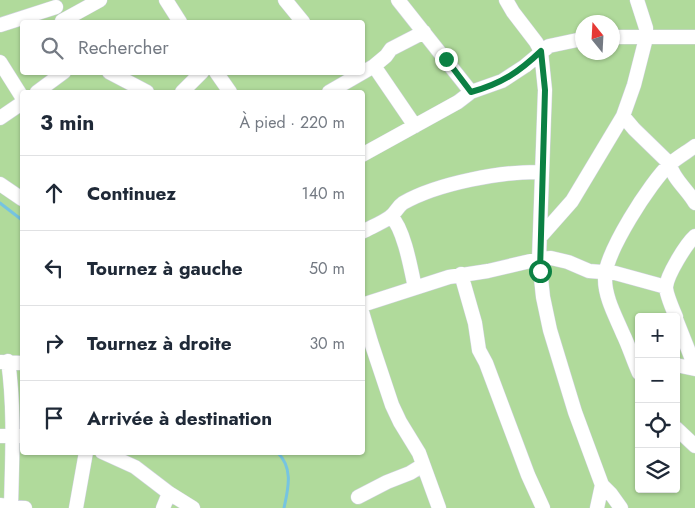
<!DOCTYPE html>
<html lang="fr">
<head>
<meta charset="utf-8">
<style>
  :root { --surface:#fff; --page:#f2f2f3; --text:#1f2937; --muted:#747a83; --line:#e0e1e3 }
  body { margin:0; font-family:Jost,sans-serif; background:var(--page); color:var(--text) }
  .controls { position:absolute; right:15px; bottom:15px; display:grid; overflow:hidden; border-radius:5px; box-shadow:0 1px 4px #0004 }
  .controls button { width:45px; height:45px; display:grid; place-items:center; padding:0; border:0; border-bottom:1px solid var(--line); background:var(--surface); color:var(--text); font:25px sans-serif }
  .compass { position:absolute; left:575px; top:15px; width:45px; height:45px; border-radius:50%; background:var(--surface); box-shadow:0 1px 4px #0004; rotate:342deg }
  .stop { position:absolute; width:15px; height:15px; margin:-11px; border:4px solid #0b8043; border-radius:50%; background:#fff }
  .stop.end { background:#0b8043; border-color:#fff; box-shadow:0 1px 5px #0008 }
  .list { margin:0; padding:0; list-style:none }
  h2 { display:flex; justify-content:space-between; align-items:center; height:65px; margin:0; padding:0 20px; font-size:21px }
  h2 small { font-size:16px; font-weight:400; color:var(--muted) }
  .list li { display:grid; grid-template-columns:32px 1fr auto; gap:15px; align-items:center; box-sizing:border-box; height:75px; padding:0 20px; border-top:1px solid var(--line) }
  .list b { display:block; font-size:19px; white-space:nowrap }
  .list em { font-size:16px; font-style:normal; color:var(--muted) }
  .icon { flex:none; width:28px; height:28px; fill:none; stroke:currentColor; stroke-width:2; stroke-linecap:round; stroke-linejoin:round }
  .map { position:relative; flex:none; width:695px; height:508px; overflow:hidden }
  .search { position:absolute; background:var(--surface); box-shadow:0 1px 4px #0004; left:20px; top:20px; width:345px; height:55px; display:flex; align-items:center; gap:12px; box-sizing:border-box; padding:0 18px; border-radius:5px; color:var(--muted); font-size:19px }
  .panel { position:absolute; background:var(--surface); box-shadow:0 1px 4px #0004; left:20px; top:90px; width:345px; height:365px; border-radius:5px }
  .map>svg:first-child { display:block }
  .green { fill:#b0da9b; fill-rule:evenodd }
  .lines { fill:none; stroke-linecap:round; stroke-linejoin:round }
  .stream { stroke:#76c4e1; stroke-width:3 }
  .minor-casing { stroke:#cfd2de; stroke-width:15 }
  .minor { stroke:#fff; stroke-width:14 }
  .route { stroke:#0b8043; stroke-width:6 }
</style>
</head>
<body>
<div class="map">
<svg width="695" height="508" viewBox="0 0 695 508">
  <rect width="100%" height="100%" fill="#e8e2d9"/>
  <!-- green -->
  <path class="green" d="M 0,0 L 695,0 L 695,508 L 0,508 ZM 22,22 L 362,22 L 362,72 L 22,72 ZM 582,22 L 612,22 L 612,52 L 582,52 ZM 22,92 L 362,92 L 362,452 L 22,452 ZM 639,317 L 676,317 L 676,489 L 639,489 Z"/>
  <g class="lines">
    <!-- stream -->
    <path class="stream" d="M 0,203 L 22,220
      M 277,452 C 294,468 288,489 284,508"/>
    <!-- minor casing -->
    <g class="minor-casing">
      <path id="minor" d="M 166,0 L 180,22
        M 285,0 L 303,22
        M 398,0 L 471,92
        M 506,0 L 513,12 L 536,42 L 541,51 L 545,90 L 539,259 L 543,297 L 550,330 L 575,412 L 602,485 L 611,494 L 621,508
        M 62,21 L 100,0
        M 0,25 L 56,7
        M 612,37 L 695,37
        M 0,62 L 22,97
        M 374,66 L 415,126
        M 109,72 L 147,92
        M 216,72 L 230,92
        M 37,92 L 64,72
        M 182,92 L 202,72
        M 329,92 L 374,66 L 386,56 L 391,49 L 424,32
        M 623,116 L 634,129 L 670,164 C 672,178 688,190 695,203
        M 0,118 L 22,103
        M 362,155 L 458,102 L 471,92 L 502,81 L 525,66 L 549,46 L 582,39
        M 0,184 L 22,199
        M 391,216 C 404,229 411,269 415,288
        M 362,232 C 371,227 382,223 390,217 C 396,213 397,207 403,203 C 438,183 503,171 542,172
        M 541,236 L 572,201 L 623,116 L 634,85 L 646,38 L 646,28 L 637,0
        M 461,274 L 475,323 L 479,350 L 486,363 L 528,475 L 543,508
        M 362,305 L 449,277 L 488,271 L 539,259 L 551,258 L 568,262 L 589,271 L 615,273 L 666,287
        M 362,312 L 371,342 L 392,405 L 400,422 L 419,453 L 439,508
        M 676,317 C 673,310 666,293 666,287 C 667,275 686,244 695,236
        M 676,319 L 695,367
        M 8,361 C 15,410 12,459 11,508
        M 1,362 L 22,363
        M 676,365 L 695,369
        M 639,373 C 633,360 629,346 623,334 C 616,317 605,298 605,279 C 604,254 651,181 670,164 C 678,157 687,152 695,146
        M 676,428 L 695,446
        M 0,436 L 22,436
        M 102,452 L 135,467 L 169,493 L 193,508
        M 358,497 L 387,482 L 410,473 L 423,465
        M 0,505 L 25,508
        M 76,508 L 86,452
        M 163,508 L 169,493
        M 597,508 L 602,485"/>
    </g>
    <!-- minor -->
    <use href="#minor" class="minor"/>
  </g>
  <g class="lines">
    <!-- route -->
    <path class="route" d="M 446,59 L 471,92 C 501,84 519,72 541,51 L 545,90 L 540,271"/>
  </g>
</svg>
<div class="controls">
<button>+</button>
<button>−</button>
<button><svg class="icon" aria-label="locate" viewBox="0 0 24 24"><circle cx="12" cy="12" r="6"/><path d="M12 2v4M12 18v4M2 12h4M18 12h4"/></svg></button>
<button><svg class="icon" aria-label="layers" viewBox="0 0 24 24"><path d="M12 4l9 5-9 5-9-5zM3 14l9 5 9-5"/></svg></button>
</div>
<svg class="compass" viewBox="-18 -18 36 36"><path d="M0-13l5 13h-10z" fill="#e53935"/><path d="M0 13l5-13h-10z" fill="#747a83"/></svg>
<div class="stop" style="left:540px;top:271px"></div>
<div class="stop end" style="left:446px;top:59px"></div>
<div class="search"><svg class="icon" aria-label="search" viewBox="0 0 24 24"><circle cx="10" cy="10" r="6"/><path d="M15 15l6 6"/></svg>Rechercher</div>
<section class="panel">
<h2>3 min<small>À pied · 220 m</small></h2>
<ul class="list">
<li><svg class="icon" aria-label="ahead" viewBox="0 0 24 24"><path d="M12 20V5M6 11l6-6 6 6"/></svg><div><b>Continuez</b></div><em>140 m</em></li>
<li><svg class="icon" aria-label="left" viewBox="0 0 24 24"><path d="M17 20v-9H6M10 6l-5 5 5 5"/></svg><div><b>Tournez à gauche</b></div><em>50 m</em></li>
<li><svg class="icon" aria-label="right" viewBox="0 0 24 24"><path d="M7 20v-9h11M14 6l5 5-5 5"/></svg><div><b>Tournez à droite</b></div><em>30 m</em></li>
<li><svg class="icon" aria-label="arrive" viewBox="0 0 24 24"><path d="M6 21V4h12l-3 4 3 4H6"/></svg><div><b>Arrivée à destination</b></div></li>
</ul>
</section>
</div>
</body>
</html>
